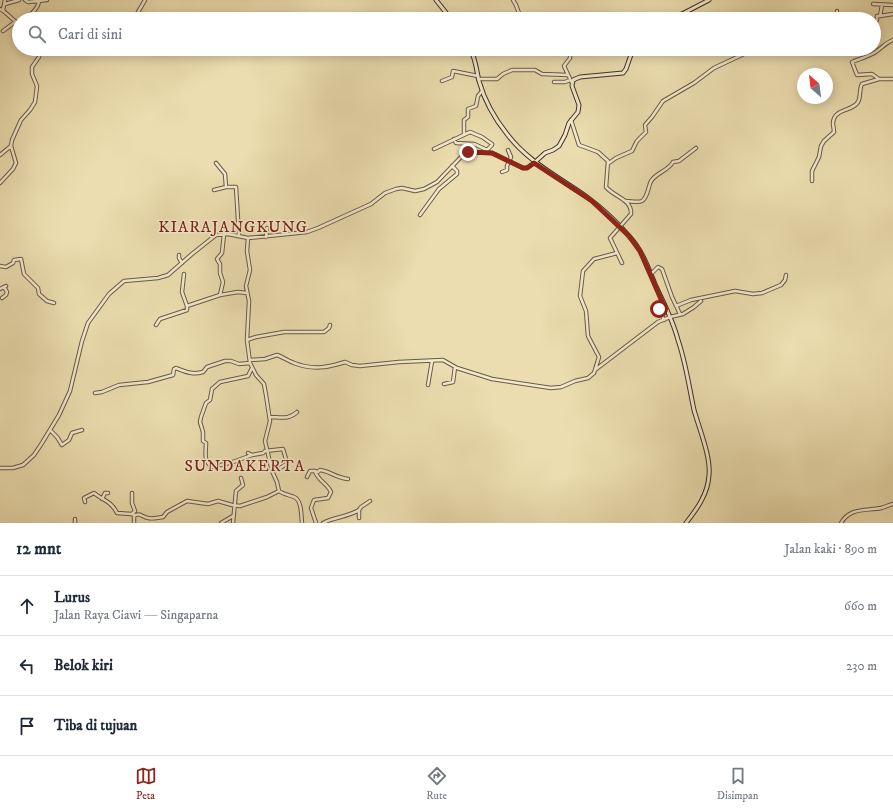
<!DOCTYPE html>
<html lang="id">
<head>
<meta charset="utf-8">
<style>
  :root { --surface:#fff; --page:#f6f6f7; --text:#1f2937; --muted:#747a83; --line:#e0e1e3; --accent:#8f2418 }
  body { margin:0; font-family:"IM FELL DW Pica",serif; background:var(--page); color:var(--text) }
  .compass { position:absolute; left:797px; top:68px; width:36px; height:36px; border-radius:50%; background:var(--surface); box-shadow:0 2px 10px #0003; rotate:332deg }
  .stop { position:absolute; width:12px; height:12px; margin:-9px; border:3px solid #8f2418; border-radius:50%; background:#fff }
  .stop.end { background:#8f2418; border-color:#fff; box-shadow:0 1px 4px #0008 }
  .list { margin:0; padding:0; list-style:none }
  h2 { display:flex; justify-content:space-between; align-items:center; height:52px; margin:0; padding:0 16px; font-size:17px }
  h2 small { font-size:13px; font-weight:400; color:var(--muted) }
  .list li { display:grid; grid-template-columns:26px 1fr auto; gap:12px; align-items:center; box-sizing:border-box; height:60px; padding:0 16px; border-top:1px solid var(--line) }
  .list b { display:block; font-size:15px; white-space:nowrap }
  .list p { margin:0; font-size:13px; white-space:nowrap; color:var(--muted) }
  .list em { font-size:13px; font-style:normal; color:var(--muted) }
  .icon { flex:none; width:22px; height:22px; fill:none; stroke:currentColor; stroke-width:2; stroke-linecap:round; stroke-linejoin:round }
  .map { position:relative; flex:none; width:893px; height:523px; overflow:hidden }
  .search { position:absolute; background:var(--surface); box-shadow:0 2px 10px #0003; left:12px; right:12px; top:12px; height:44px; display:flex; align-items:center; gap:10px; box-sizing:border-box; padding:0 14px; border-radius:22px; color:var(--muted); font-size:15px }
  .sheet { height:232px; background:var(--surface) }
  nav { display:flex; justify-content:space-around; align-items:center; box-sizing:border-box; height:56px; border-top:1px solid var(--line); background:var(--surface); font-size:11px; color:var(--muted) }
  nav a { display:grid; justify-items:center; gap:2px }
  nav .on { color:var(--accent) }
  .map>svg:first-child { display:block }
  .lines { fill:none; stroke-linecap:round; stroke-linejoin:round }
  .street-casing { stroke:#685a48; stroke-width:4.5 }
  .secondary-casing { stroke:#3d2e26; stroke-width:5 }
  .street { stroke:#f2e9cb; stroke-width:2.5 }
  .secondary { stroke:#f2e9cb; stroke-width:3 }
  .route { stroke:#8f2418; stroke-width:5 }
  .labels { text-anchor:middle; stroke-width:3; stroke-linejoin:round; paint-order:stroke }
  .quarter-label { font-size:16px; letter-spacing:1px; fill:#7a1f14; stroke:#f2e9cb }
</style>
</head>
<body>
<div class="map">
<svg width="893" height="523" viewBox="0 0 893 523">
  <rect width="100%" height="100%" fill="#ebddaf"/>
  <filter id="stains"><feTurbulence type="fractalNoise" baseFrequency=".005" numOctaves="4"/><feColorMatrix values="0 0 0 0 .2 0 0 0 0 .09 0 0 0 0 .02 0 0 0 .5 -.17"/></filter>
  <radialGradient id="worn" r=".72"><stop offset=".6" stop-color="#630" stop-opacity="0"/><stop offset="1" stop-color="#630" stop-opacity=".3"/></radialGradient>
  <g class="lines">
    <!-- street casing -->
    <g class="street-casing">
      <path id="street" d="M 25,0 L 28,2 L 47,0
        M 513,0 L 516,5 L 521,19
        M 5,4 L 19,0
        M 873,4 L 893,5
        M 0,9 C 8,13 12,20 19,24
        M 3,10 L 5,0
        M 837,11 L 837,16 L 847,19
        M 27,16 C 32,15 38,7 39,2
        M 880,16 L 893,14
        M 134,19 L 145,0
        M 877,20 L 877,16 L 880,16 L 882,5
        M 3,31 L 15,22
        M 77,49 L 82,51 L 90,49
        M 571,49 L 570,58 L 564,66 L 572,83
        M 478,79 L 497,79 L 503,74 L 512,70 L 535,70 L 542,74 L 568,75
        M 879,79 L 893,79
        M 442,81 L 452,77 L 453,71 L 478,76
        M 554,82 L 565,82 L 570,80
        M 571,120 L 579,145 L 598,152 L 608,161 L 606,187 C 614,197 632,199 631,214 L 610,238 L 622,263
        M 464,133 L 464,120 L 468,117 L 468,109 L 476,106 L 478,96 L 482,91
        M 454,139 L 456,143 L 474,144 L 487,150
        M 434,149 L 470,132 L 482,137 L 492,144 L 492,145 L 487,150
        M 0,155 L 11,146
        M 216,163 L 225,174 L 226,187 L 236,187 L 239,236
        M 609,163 L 616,158 L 632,151 L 637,141 L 646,132 L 645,125 L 652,117 L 663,101 L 694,83 L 714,68 L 746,53 L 767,49
        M 502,172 L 507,170 L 507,166 L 511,157 L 508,150
        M 812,181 L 812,171 L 819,157 L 821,146 L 824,141 L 834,132 C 834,129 833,126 833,123 C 834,108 852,112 858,102 C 861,97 859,89 862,84 L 879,79 L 872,74 L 857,75 L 852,62 C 859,59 867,57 874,53 C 881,49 885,43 893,40
        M 0,183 L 13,169 L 16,163 L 11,146 L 12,140 L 21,120 L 30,110 L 35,102 L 37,86 L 32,74 L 32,67 L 39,57 L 41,49
        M 214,190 L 226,187
        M 626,201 C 631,201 638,203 642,201 C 648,197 648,187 651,181 C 657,172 668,171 673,162 L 679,161 L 696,148
        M 420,215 L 439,189 L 457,174 L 457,171 L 452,166
        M 224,234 L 222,253 L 217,259 L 220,264 L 220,273 L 223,282 L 220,295 L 238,292 L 247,293
        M 266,237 L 267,228
        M 179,255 L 179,258 L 182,263
        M 0,266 L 6,267 L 13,263 L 14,260 L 21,259 L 24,274 L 38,288 L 39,294 L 47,301 L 54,303
        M 651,274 L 658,267 L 662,269 L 672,297 L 680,314
        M 0,289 L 6,286
        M 2,298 L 6,295 L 7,292 L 4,287
        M 187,306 L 220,295
        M 676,306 L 691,300 L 735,291 L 753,294 L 762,293 L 781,285 L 785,280 L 786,275
        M 664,320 L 659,309 L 664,306
        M 156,325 L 160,319 L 187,310 L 187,306 L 182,292 L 184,274
        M 247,340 L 256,337 L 284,332 L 324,332 L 329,328 L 330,325
        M 250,360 L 265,359 L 277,355 C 283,357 288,361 294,363 C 312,370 327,368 345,362 L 352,365 L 360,366 L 399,362 L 443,360 L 457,368 L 492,379 L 551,388 L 561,387 L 575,381 L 588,378 L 594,373 L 599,357 L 588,336 L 586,311 L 580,296 L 583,271 L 594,259 L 617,253
        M 595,370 L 658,322 L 670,317 L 683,314 L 694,307 L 701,301
        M 444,384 L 453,382 L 455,367
        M 428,385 L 432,361
        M 95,393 L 102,392 L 119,385 L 148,382 L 173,375 L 174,369 L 176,368 C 186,372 193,375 203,372 L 207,367 L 225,361 L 231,361 L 239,364 L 250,363
        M 270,417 C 280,417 289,420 297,412
        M 50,430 L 57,437 L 62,445 L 69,440 L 72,433 L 82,430
        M 248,453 L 252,455 L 263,453 L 265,451 L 283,449 L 286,459 L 286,464 L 282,467 L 272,471
        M 221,465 L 233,462 L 252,455
        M 212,467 C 203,461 206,452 206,443 L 203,441 L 203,432 L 200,422 L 201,417 L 206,403 L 210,400 L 212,389 L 220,382 L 248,376 L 252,368
        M 0,468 L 13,468 L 23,465 L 34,455 L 42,443 L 59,415 L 70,391 L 82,341 L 88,323 L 109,294 L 124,281 L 158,278 L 168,275 L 192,254 L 216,235 L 228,234 L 248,238
        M 307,477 L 310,471 L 315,471
        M 132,493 L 132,503 L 135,511 L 132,514
        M 102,499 L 105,493 L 108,493
        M 85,502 L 84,498 L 94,493 C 104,501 111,501 117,513 L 131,514 L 135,515
        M 359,510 L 361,507 L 370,501
        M 75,523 L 75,519
        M 134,523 L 134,516 C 140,512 142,517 148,518 C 152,519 158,518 163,517 L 167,512 L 187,501 L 208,504 L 218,501 L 232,505 L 240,506 L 267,497 L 279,491
        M 221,523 L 233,516
        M 233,523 L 236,491 L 243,485 L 241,478
        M 302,523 C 301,515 302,500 294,497 C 289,495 283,494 279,491 L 277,482 L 272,471 L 265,441 L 270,421 L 266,395 L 264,384 L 256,375 L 250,363 L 247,340 L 249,301 L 246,286 L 250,270 L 247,251 L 248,238 L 307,232 L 318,228 L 371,204 L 385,193 L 396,189 L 402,188 L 415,191 L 424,189 L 437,182 L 462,156 L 468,152 L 492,153 L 523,168 L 527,168 L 534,163
        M 316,523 L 311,508 L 314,500 L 328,498 L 331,492 C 327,483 317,480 315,471 L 318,472 L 320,470 C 329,471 337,478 348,479
        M 323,523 C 334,517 348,517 359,510 L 359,518
        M 841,523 C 850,507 866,511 881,508 C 885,507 889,505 893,504"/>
    </g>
    <!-- secondary casing -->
    <g class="secondary-casing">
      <path id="secondary" d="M 436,0 L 451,19
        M 661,19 L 682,14 L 709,0
        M 470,49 C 476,59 476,69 479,81 C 484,99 495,119 507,134 C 528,162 559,177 587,197 C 602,208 617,222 629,236 C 642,250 648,267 655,284 C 663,302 673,320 678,340 C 686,363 689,387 694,410 C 699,428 711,457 709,475 C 708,494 697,509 686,523
        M 534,163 L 545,153 L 553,150 L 559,146 L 565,135 L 569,123 L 578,112 L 579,105 L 572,86 L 573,80 L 580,77 L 623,73 L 626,69 L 633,49"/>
    </g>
    <!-- street -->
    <use href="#street" class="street"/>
    <!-- secondary -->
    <use href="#secondary" class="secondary"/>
  </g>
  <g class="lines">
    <!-- route -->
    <path class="route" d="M 468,152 L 492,153 L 523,168 L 527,168 L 534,163 L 592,201 L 629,236 L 640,251 L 664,306 L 659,309"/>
  </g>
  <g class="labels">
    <!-- quarter labels -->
    <g class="quarter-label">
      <text x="233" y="232">KIARAJANGKUNG</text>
      <text x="245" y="471">SUNDAKERTA</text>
    </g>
  </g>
  <rect width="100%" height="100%" filter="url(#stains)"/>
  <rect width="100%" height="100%" fill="url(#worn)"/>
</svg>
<svg class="compass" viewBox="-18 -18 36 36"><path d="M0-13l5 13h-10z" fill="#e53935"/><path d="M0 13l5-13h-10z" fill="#747a83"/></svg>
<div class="stop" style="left:659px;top:309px"></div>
<div class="stop end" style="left:468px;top:152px"></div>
<div class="search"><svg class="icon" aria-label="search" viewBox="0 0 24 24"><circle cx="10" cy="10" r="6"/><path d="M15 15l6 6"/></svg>Cari di sini</div>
</div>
<section class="sheet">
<h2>12 mnt<small>Jalan kaki · 890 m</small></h2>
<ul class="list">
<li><svg class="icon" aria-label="ahead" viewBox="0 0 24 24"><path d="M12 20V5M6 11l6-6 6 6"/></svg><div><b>Lurus</b><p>Jalan Raya Ciawi — Singaparna</p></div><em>660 m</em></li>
<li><svg class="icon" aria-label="left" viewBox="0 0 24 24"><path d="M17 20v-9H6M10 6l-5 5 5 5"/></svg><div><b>Belok kiri</b></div><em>230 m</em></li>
<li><svg class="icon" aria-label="arrive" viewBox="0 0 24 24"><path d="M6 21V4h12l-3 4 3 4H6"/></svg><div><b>Tiba di tujuan</b></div></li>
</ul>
</section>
<nav>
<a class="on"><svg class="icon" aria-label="map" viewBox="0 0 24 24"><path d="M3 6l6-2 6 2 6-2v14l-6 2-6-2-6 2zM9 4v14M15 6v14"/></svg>Peta</a>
<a><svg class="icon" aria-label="directions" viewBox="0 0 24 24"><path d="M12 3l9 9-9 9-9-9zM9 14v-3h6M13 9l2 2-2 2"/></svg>Rute</a>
<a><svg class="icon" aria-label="saved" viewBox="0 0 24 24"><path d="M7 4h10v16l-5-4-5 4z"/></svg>Disimpan</a>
</nav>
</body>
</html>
